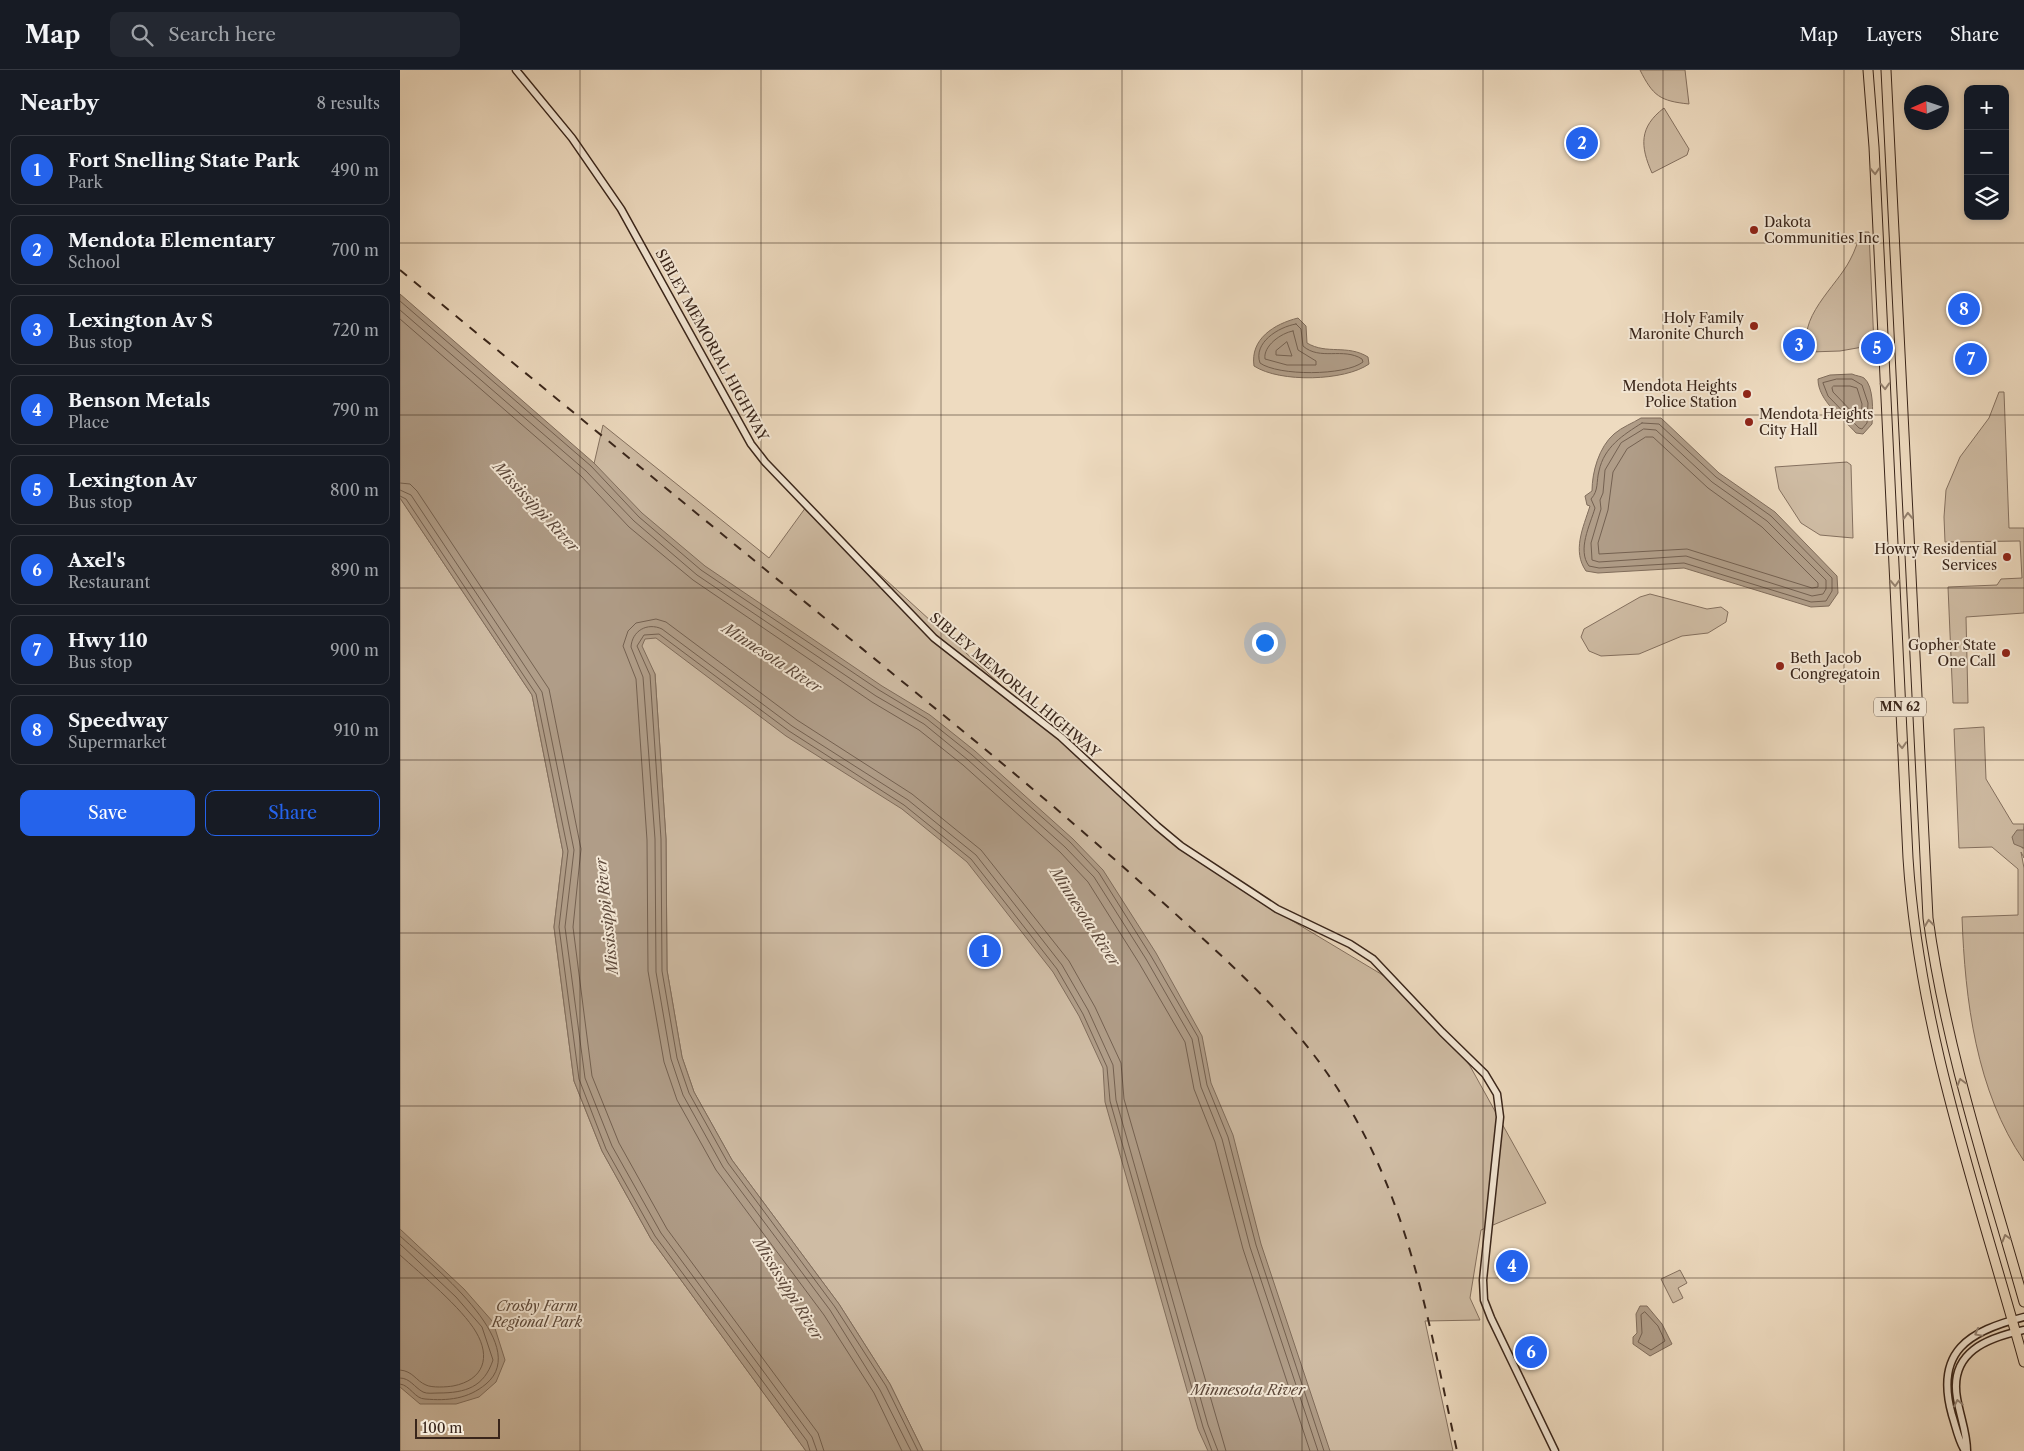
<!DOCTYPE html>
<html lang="en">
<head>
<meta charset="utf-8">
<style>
  :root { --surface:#171b24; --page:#242831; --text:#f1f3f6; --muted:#9ea1a6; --line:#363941; --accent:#2563eb }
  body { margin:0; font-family:"Libre Caslon Text",serif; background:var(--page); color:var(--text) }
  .controls { position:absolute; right:15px; top:15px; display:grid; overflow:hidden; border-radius:10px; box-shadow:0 2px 8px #0003 }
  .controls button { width:45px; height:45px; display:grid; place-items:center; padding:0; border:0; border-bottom:1px solid var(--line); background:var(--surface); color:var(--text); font:25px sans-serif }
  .compass { position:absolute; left:1504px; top:15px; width:45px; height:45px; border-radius:50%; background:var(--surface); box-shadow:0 2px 8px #0003; rotate:267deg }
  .scale { position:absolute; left:15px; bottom:12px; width:85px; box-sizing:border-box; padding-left:5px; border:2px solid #39251a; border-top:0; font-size:14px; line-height:18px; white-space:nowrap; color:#39251a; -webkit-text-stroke:4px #f4e8d6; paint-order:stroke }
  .you { position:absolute; left:864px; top:572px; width:18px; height:18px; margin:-12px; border:4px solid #fff; border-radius:50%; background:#1a73e8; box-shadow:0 0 0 8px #1a73e833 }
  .badge { display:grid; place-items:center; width:32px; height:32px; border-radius:50%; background:var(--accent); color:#fff; font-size:16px; font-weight:700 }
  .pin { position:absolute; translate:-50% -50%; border:2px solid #fff; box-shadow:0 1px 5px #0006 }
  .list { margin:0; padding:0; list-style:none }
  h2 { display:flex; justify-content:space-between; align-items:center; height:65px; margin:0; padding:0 20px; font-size:21px }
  h2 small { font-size:16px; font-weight:400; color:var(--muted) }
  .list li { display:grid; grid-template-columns:32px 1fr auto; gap:15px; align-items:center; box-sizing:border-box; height:70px; margin:0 10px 10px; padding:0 10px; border:1px solid var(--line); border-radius:10px }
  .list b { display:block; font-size:19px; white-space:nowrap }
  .list p { margin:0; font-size:16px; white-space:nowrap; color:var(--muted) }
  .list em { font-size:16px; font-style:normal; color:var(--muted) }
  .actions { display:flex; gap:10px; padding:15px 20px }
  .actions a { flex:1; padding:11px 0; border:1px solid var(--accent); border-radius:10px; text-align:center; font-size:18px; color:var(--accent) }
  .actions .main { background:var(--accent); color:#fff }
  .icon { flex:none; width:28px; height:28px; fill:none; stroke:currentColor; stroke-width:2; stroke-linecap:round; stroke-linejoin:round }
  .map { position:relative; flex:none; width:1624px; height:1381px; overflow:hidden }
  header { display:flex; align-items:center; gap:30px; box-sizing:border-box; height:70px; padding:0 25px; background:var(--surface); border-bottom:1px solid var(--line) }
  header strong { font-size:24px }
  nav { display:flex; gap:28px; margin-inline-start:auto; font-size:18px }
  .search { width:350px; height:45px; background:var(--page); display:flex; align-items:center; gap:12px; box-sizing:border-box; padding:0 18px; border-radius:10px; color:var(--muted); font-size:19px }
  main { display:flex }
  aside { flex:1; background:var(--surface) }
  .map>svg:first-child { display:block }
  .green { fill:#cfbca4; stroke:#84705f }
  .water { fill:#b09d88; stroke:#806d5c }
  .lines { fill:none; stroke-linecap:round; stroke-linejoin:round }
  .shore { stroke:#746151; stroke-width:1 }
  .secondary-casing { stroke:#39251a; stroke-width:9 }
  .highway-casing { stroke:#39251a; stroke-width:11 }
  .secondary { stroke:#f4e8d6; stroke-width:6 }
  .highway { stroke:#eedbc0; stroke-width:9 }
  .rail { stroke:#39251a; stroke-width:2; stroke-dasharray:9 9; stroke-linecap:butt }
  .oneway { stroke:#94806d }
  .oneway2 { stroke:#968678 }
  .grid { fill:none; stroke:#39251a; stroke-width:1; stroke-opacity:0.55 }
  .poi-dot { fill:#8f2418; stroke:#f4e8d6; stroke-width:2 }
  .labels { text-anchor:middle; stroke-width:4; stroke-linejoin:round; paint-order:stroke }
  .shield { fill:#f4e8d6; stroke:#716052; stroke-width:1 }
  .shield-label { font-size:12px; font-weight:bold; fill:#39251a }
  .poi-label { font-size:14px; fill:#39251a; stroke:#f4e8d6; text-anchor:end }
  .street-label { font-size:14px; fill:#39251a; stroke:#f4e8d6 }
  .park-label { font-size:14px; font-style:italic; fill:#5e4b3c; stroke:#f4e8d6 }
  .water-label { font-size:15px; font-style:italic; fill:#5d493b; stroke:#f4e8d6 }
</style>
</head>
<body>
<header>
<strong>Map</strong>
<div class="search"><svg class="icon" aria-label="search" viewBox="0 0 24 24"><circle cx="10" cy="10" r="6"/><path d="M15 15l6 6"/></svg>Search here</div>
<nav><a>Map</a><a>Layers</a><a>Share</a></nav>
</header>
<main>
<aside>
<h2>Nearby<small>8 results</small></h2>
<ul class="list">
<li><span class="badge">1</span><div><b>Fort Snelling State Park</b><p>Park</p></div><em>490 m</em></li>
<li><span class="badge">2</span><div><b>Mendota Elementary</b><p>School</p></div><em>700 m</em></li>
<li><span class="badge">3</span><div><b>Lexington Av S</b><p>Bus stop</p></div><em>720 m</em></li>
<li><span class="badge">4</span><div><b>Benson Metals</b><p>Place</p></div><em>790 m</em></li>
<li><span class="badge">5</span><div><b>Lexington Av</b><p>Bus stop</p></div><em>800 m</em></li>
<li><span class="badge">6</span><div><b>Axel's</b><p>Restaurant</p></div><em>890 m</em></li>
<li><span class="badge">7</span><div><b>Hwy 110</b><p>Bus stop</p></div><em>900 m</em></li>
<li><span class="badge">8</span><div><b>Speedway</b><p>Supermarket</p></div><em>910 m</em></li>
</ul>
<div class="actions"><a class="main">Save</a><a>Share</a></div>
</aside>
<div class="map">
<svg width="1624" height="1381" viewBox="0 0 1624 1381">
  <rect width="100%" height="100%" fill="#eedbc0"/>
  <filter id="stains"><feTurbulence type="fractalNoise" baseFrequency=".004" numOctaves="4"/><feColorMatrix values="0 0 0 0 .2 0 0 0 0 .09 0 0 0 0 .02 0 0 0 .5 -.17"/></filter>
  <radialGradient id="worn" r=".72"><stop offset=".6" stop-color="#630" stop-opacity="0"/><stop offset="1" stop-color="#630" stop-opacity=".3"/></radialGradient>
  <!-- green -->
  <path class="green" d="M 1240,0 L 1285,0 L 1289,34 C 1260,31 1253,26 1240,0 Z
    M 1264,38 L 1289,79 L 1287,85 L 1252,103 C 1240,76 1239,57 1264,38 Z
    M 1461,162 L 1469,162 L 1474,275 L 1440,281 L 1410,282 C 1394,250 1437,216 1450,190 C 1455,181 1458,171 1461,162 Z
    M 1599,322 L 1604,322 L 1609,458 L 1624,458 L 1624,543 L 1566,547 L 1568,633 L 1553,633 L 1548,517 L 1597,515 L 1601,509 L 1622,508 L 1620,471 L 1545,472 L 1544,447 L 1546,420 L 1560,387 L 1589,348 Z
    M 203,355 L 369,488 L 406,437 L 770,769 L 866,835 L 986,907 L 1059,981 L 1070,996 L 1146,1133 L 1081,1160 L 1070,1228 L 1080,1250 L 1025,1251 L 1053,1381 L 523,1381 L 490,1314 L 439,1234 L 332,1090 L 294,1022 L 282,987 L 267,900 L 266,769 L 255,604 L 176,471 Z
    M 1447,392 L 1451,395 L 1453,468 L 1420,465 L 1401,453 L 1379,419 L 1375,397 Z
    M 0,428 L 132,625 L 163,782 L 154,857 L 174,1011 L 202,1081 L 251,1169 L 406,1381 L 0,1381 Z
    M 1250,524 L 1307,539 L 1321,537 L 1328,542 L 1326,552 L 1308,563 L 1282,566 L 1239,584 L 1201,586 L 1189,581 L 1181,567 L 1184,559 L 1240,527 Z
    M 1584,657 L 1586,709 L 1613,754 L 1624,754 L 1622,778 L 1624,778 L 1624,788 L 1621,782 L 1624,798 L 1624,1091 C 1576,1021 1565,930 1562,847 L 1618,845 L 1618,799 L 1592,777 L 1559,778 L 1554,659 Z
    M 1280,1200 L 1287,1213 L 1278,1218 L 1283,1228 L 1273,1233 L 1261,1209 Z"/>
  <!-- water -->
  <path class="water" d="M 0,224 L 194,393 L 242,443 L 305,496 L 482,616 L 530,645 L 575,681 L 673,769 L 703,800 L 756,883 L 802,966 L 811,1013 L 833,1065 L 861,1174 L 930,1381 L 808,1381 L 798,1359 L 705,1032 L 703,998 L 679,946 L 653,902 L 567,792 L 502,739 L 386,666 L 256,568 L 245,569 L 242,576 L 255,604 L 266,769 L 267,900 L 282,987 L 294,1022 L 332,1090 L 439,1234 L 490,1314 L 523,1381 L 406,1381 L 251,1169 L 202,1081 L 174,1011 L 154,857 L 163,782 L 132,625 L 0,428 Z
    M 898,248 L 906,256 L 907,273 C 927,285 947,274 968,287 L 969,294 C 945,311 880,313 854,296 C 850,269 874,254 898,248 Z
    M 1452,304 C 1456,306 1461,306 1464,308 C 1474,316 1473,343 1472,354 L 1463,364 L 1456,363 C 1443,348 1418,331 1418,309 L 1430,305 Z
    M 1241,348 L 1261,348 L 1319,403 L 1375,442 L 1437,506 L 1438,523 L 1429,536 L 1411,537 L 1284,498 L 1198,503 L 1186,501 C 1172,481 1183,458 1190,436 L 1187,435 L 1185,426 L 1192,421 C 1192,402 1199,377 1214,364 C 1222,357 1233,353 1241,348 Z
    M 1617,760 L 1624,760 L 1624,778 L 1614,774 L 1612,767 Z
    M 0,1159 L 64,1219 L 93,1252 L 105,1290 L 96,1312 L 79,1327 L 56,1334 L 20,1334 L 0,1317 Z
    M 1240,1236 L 1247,1236 L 1262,1254 L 1272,1274 L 1250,1286 L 1233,1274 L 1233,1267 L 1237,1263 L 1236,1244 Z"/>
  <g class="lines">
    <!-- shore -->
    <path class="shore" d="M 0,231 L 191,396 L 239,447 L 301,500 L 479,620 L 527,649 L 572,685 L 670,772 L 699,803 L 751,886 L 798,967 L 807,1015 L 828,1067 L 856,1175 L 924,1381
      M 0,240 L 186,401 L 234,451 L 297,505 L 476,626 L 524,654 L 568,690 L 665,777 L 694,807 L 746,889 L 792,969 L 801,1017 L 822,1069 L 850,1177 L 918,1381
      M 0,249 L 181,406 L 229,457 L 293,510 L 472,632 L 519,660 L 563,695 L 660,782 L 688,812 L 739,893 L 785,972 L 794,1019 L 815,1072 L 843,1179 L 910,1381
      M 896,254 L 901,259 L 903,276 C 920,291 943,277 962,289 L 963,292 C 945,306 878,306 860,293 C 853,273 878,257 896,254 Z
      M 893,261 L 898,280 L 916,291 L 916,295 L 887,295 L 865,289 C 863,276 881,263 893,261 Z
      M 887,272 L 892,286 L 876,285 L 876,281 Z
      M 1437,309 L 1452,309 L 1462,315 L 1468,333 L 1467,353 L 1462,359 L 1459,358 L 1428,326 L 1423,313 Z
      M 1434,316 L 1450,316 L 1457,318 L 1462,334 L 1461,347 L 1457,347 L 1433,322 L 1432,318 Z
      M 1242,353 L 1259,354 L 1316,407 L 1371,446 L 1432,508 L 1432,521 L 1426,531 L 1411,532 L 1284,493 L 1199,498 L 1189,496 C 1177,480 1190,455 1195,438 L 1191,429 C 1199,420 1196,412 1199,401 C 1204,377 1223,365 1242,353 Z
      M 1244,359 L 1256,360 L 1312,412 L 1367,451 L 1426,510 L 1426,519 L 1423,524 L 1412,526 L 1286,486 L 1199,492 L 1192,490 L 1191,473 L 1201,439 L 1200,430 L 1203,423 L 1205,400 L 1221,373 Z
      M 1246,367 L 1253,367 L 1308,418 L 1362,457 L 1418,513 L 1418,517 L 1412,518 L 1287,479 L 1199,484 L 1198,473 L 1208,440 L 1213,402 L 1227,379 Z
      M 0,413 L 10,414 L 17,421 L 149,619 L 181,779 L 173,857 L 192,1006 L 219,1073 L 267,1159 L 418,1363 L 424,1381
      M 0,420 L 11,425 L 142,622 L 174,780 L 165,857 L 185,1008 L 212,1076 L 261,1163 L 412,1367 L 417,1381
      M 0,426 L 6,429 L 136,624 L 168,781 L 159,857 L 179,1009 L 206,1079 L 255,1166 L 407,1371 L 410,1381
      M 0,1166 C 28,1192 134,1274 86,1314 C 68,1329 48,1331 25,1329 C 15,1329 10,1315 0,1314
      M 0,1174 L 56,1227 L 82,1257 L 93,1290 C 84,1317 66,1323 38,1323 C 33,1323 27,1324 23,1322 C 14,1317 10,1308 0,1308
      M 0,1185 C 21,1204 62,1238 76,1262 C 91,1287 84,1310 53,1316 C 47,1317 32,1318 26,1315 C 16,1311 13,1301 0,1300
      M 1245,1242 L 1258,1256 L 1265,1271 L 1251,1280 L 1238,1272 L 1242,1263 L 1241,1245 Z
      M 502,1381 L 474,1323 L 424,1245 L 316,1100 L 277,1030 L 264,992 L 248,901 L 247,770 L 236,609 L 223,576 L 228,561 L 236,553 L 256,549 L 266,552 L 397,650 L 512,724 L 581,780 L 669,891 L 695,937 L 721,993 L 724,1029 L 826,1381
      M 511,1381 L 480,1320 L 430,1240 L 323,1097 L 283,1025 L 271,989 L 256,902 L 255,769 L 243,607 L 231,577 C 232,561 247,552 262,559 L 392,656 L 508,730 L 576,785 L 662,895 L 688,940 L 713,995 L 716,1030 L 808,1355 L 818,1381
      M 518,1381 L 486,1316 L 435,1237 L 328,1093 L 289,1023 L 277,988 L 262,901 L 261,769 L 250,605 L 237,576 L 244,565 L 259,564 L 389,661 L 504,735 L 571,789 L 657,899 L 683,944 L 707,997 L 710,1031 L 803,1357 L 812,1381"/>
    <!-- secondary casing -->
    <g class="secondary-casing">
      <path id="secondary" d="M 116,0 L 172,68 L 221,139 L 351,374 L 365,392 L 534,568 L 661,667 L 757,756 L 781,776 L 877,839 L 950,874 L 973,889 L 1042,962 L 1085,1004 L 1097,1024 L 1100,1047 L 1083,1210 L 1084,1230 L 1091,1248 L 1155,1381
        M 1565,1381 C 1558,1370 1556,1357 1552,1345 C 1534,1281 1569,1261 1624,1247
        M 1567,1381 C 1567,1363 1560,1346 1557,1328 C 1549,1282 1587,1268 1624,1260"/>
    </g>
    <!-- highway casing -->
    <g class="highway-casing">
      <path id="highway" d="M 1468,0 L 1474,77 L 1508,788 C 1519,961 1578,1125 1624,1292
        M 1486,0 L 1528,848 C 1546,979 1588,1105 1624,1232"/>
    </g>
    <!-- secondary -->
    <use href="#secondary" class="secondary"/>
    <!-- highway -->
    <use href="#highway" class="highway"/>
    <!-- rail -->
    <path class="rail" d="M 0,200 C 186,353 372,505 558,657 C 630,716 701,776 770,839 C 837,899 904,959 950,1039 C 1012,1144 1031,1264 1057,1381"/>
  </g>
  <!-- one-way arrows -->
  <defs><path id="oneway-chevron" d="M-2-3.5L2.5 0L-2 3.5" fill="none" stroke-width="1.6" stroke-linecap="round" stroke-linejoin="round" transform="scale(1.25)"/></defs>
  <g class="oneway">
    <use href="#oneway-chevron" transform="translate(1475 101) rotate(87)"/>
    <use href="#oneway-chevron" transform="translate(1485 316) rotate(87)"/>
    <use href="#oneway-chevron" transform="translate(1508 446) rotate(-93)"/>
    <use href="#oneway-chevron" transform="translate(1495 513) rotate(87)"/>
    <use href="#oneway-chevron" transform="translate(1502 675) rotate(87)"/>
    <use href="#oneway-chevron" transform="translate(1529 853) rotate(-97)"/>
    <use href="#oneway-chevron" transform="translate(1561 1012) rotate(-106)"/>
    <use href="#oneway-chevron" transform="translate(1606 1168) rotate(-106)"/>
  </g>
  <g class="oneway2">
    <use href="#oneway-chevron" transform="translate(1578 1263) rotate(151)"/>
    <use href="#oneway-chevron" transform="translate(1558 1333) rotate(-102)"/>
  </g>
  <!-- grid -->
  <path class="grid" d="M 180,0 L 180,1381M 361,0 L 361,1381M 541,0 L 541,1381M 722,0 L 722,1381M 902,0 L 902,1381M 1083,0 L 1083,1381M 1263,0 L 1263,1381M 1444,0 L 1444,1381M 0,173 L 1624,173M 0,345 L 1624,345M 0,518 L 1624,518M 0,690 L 1624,690M 0,863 L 1624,863M 0,1036 L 1624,1036M 0,1208 L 1624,1208"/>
  <!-- markers -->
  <g class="poi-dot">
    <circle cx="1354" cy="160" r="5"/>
    <circle cx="1354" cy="256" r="5"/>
    <circle cx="1347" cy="324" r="5"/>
    <circle cx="1349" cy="352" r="5"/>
    <circle cx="1607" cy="487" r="5"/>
    <circle cx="1606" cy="583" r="5"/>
    <circle cx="1380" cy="596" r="5"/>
  </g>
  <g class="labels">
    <!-- shield labels -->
    <rect class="shield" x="1474" y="627.5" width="52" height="19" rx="4"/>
    <g class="shield-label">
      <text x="1500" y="641">MN 62</text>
    </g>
    <!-- poi labels -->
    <g class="poi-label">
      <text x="1364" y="157" text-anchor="start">Dakota<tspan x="1364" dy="16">Communities Inc</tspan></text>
      <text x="1344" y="253">Holy Family<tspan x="1344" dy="16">Maronite Church</tspan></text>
      <text x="1337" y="321">Mendota Heights<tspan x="1337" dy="16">Police Station</tspan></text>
      <text x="1359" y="349" text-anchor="start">Mendota Heights<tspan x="1359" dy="16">City Hall</tspan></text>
      <text x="1597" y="484">Howry Residential<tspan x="1597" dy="16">Services</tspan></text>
      <text x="1596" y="580">Gopher State<tspan x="1596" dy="16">One Call</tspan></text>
      <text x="1390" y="593" text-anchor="start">Beth Jacob<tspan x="1390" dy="16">Congregatoin</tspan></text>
    </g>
    <!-- street labels -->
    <g class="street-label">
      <text transform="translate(312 275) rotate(61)" y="5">SIBLEY MEMORIAL HIGHWAY</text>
      <text transform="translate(615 615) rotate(40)" y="5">SIBLEY MEMORIAL HIGHWAY</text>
    </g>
    <!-- park labels -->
    <g class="park-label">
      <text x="137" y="1241">Crosby Farm<tspan x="137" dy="16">Regional Park</tspan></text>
    </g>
    <!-- water labels -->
    <g class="water-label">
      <text transform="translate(136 437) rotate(47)" y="5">Mississippi River</text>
      <text transform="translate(372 588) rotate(33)" y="5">Minnesota River</text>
      <text transform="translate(207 846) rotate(-96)" y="5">Mississippi River</text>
      <text transform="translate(685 847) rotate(57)" y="5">Minnesota River</text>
      <text transform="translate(388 1219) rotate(58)" y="5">Mississippi River</text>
      <text x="848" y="1325">Minnesota River</text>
    </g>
  </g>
  <rect width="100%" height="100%" filter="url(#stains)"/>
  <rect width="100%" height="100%" fill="url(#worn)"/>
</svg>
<div class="controls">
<button>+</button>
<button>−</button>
<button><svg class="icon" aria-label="layers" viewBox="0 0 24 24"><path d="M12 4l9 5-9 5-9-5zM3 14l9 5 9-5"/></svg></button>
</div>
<svg class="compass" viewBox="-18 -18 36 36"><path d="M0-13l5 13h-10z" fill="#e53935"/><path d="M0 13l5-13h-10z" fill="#9ea1a6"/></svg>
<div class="scale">100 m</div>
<div class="you"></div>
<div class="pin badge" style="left:585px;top:881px">1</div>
<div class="pin badge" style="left:1182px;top:73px">2</div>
<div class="pin badge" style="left:1399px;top:275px">3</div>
<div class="pin badge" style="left:1112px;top:1196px">4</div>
<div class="pin badge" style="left:1477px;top:278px">5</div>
<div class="pin badge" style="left:1131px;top:1282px">6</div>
<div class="pin badge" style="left:1571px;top:289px">7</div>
<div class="pin badge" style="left:1564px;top:239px">8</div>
</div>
</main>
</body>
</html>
